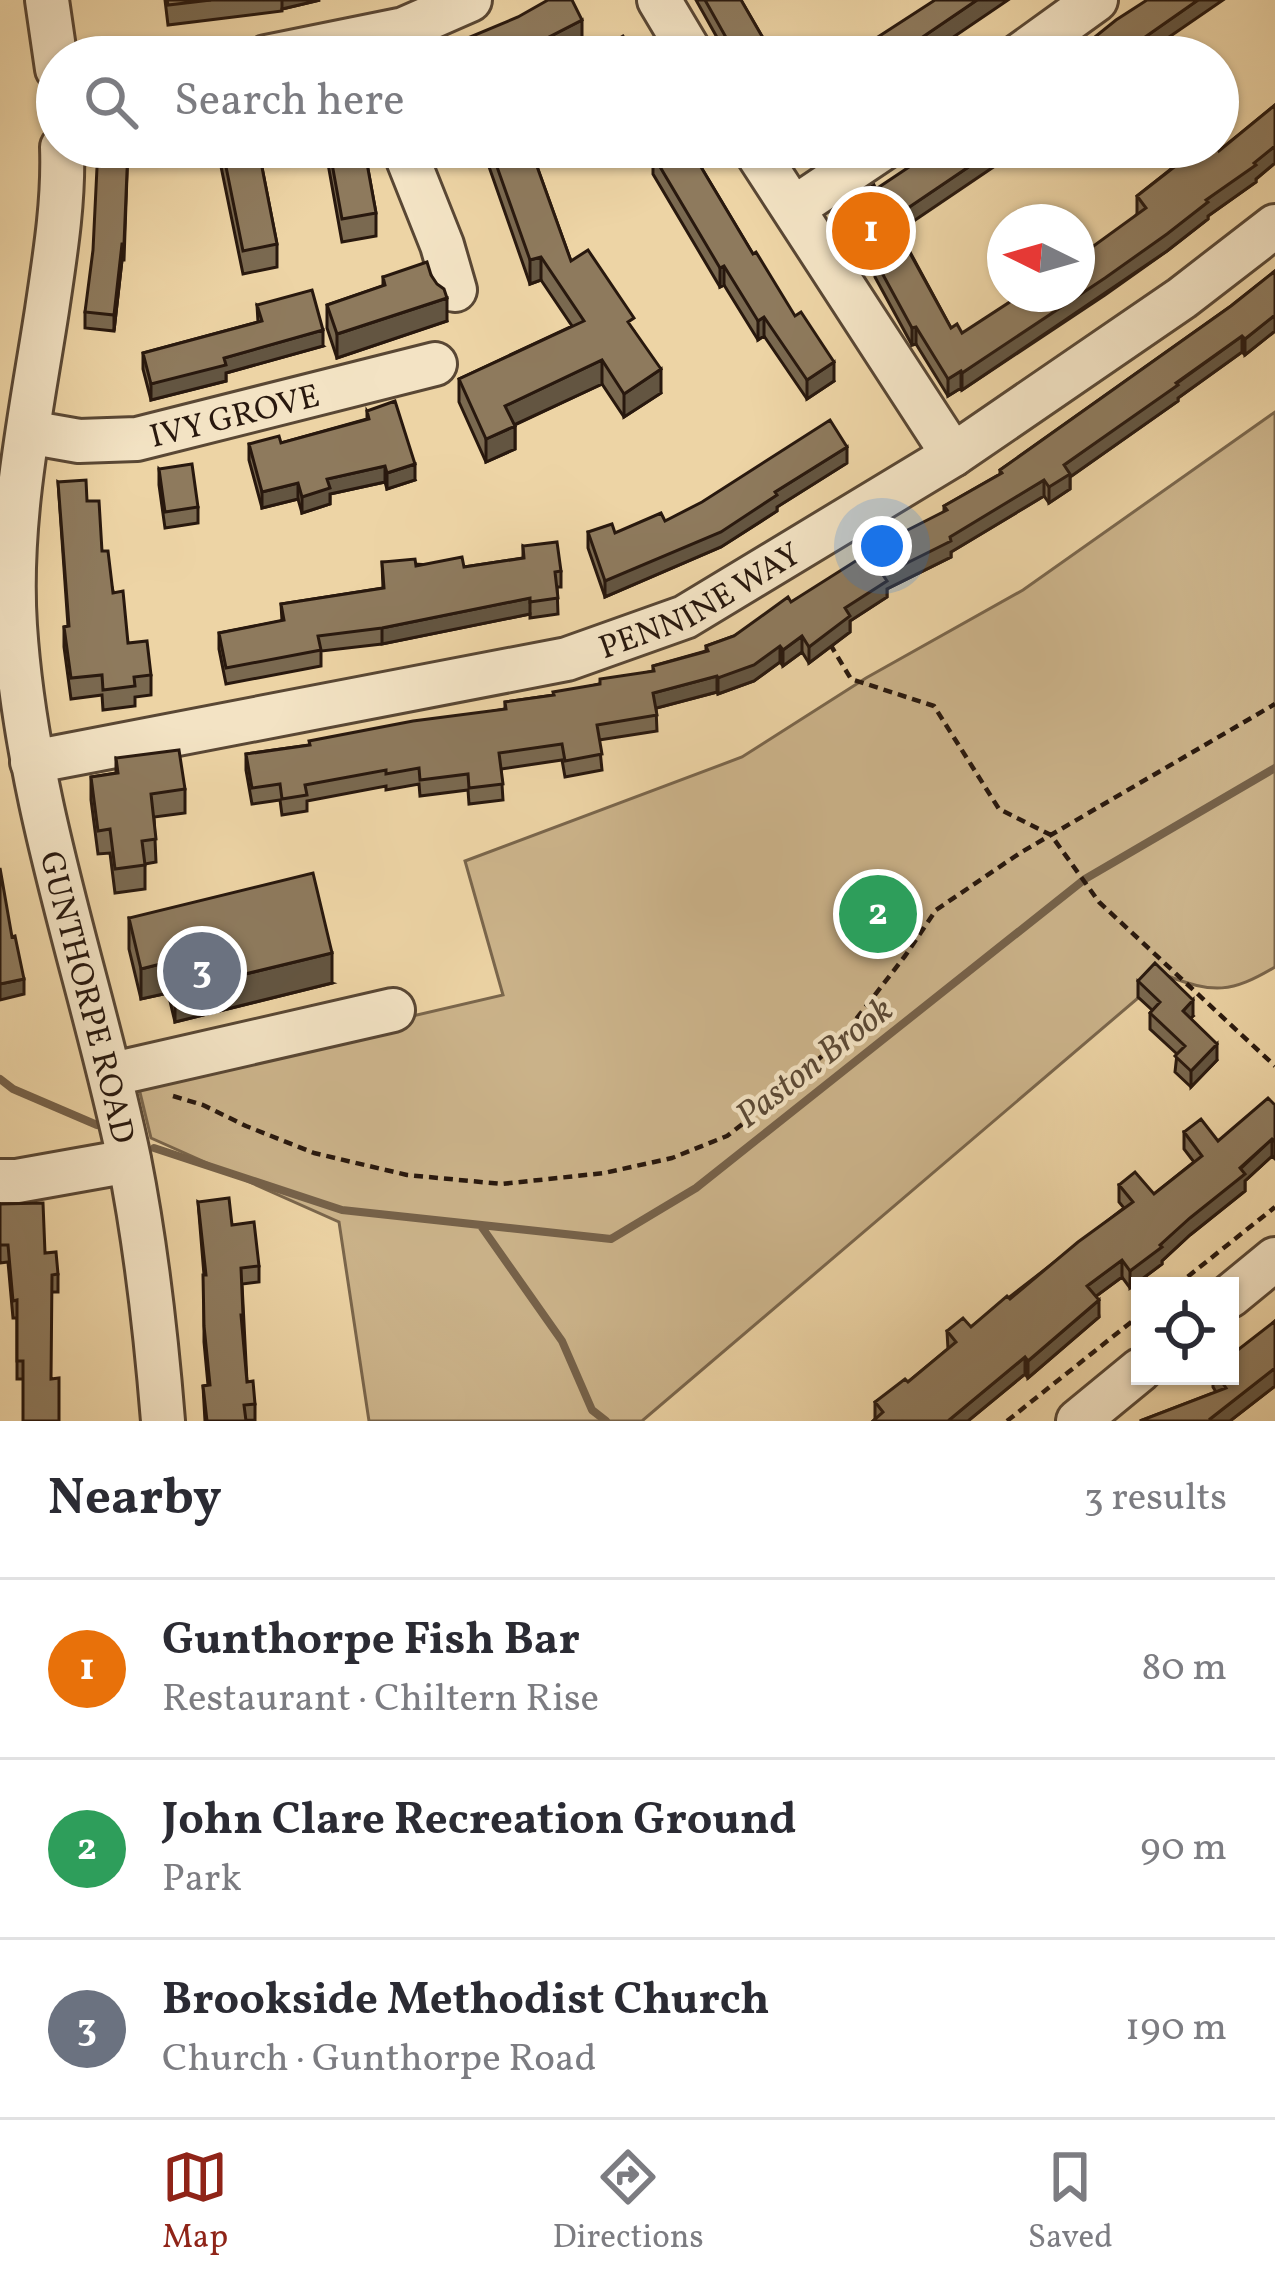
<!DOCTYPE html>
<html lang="en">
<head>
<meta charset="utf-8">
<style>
  :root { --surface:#fff; --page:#f2f2f3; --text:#2b2b33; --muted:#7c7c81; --line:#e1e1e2; --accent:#8f2418 }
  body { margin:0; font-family:Vollkorn,serif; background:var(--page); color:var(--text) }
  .controls { position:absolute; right:36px; bottom:36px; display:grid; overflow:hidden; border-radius:0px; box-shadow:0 3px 9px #0004 }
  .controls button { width:108px; height:108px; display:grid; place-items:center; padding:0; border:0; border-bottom:3px solid var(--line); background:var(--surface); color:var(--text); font:60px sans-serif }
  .compass { position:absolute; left:987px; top:204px; width:108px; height:108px; border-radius:50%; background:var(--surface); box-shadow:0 3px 9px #0004; rotate:275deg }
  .you { position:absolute; left:882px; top:546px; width:42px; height:42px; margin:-30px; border:9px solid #fff; border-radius:50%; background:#1a73e8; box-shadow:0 0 0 18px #1a73e833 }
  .badge { display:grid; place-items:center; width:78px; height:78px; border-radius:50%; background:var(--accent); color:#fff; font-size:39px; font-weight:700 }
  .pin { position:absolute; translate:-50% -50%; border:6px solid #fff; box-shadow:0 3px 12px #0006 }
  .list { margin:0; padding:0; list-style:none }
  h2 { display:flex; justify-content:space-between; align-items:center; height:156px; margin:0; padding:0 48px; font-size:51px }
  h2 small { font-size:39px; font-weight:400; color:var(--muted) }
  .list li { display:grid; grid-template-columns:78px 1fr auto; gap:36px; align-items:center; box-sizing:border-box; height:180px; padding:0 48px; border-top:3px solid var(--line) }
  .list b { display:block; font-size:45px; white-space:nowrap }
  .list p { margin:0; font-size:39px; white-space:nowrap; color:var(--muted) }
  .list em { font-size:39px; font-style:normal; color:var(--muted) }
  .icon { flex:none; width:66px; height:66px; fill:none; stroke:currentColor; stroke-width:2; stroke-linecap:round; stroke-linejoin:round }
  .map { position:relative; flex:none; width:1275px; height:1421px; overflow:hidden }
  .search { position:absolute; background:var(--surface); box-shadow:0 3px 9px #0004; left:36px; right:36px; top:36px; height:132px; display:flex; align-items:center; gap:30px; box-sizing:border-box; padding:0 42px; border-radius:66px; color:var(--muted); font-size:45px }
  .sheet { height:696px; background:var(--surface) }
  nav { display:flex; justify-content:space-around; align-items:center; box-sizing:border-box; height:168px; border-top:3px solid var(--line); background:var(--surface); font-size:33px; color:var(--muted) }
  nav a { display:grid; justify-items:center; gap:6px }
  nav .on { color:var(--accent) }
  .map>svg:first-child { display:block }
  .green { fill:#ccb48b; stroke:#7a664c; stroke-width:3 }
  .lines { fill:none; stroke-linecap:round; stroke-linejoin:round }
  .stream { stroke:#76624a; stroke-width:8 }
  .minor-casing { stroke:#594734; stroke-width:48 }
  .path { stroke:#28180e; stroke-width:4.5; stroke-dasharray:9 6; stroke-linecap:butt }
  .minor { stroke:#f3e3c4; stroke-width:42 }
  .wall { fill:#7a6950; stroke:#28180e; stroke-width:3 }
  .shaded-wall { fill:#635541; stroke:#28180e; stroke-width:3 }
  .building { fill:#8e7a5d; stroke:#28180e; stroke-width:3 }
  .labels { text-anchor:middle; stroke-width:9; stroke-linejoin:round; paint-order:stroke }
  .street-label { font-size:33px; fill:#28180e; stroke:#f3e3c4 }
  .water-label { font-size:36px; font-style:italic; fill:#5c4a36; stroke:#f3e3c4 }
</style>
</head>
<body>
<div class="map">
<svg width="1275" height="1421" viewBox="0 0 1275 1421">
  <rect width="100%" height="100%" fill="#edd4a5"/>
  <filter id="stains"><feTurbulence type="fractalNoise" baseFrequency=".00167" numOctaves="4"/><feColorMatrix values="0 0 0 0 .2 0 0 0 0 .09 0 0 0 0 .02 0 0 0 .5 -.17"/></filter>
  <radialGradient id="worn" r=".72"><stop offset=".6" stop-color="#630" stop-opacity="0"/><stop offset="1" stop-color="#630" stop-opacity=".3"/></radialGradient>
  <!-- green -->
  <path class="green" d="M 1275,412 L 1275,967 C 1231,993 1214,994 1165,975 L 642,1421 L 369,1421 L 339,1222 L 151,1138 L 137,1080 L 503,995 L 465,861 L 742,757 L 866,678 L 1023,590 Z"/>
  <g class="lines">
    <!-- stream -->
    <path class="stream" d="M 0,1079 L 13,1089 L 97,1125
      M 154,1148 L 342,1210 L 611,1239 L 696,1188 L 1085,879 L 1275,768
      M 481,1226 L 562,1341 L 592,1410 L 606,1421"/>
    <!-- minor casing -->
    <g class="minor-casing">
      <g id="minor">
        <path d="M 47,0 L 57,69"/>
        <path d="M 659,0 L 693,57"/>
        <path d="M 266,57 L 404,29 L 470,0"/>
        <path d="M 1017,57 L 1096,0"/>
        <path id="s1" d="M 62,147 C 64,201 55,256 47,310 C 31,414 8,520 15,626 C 27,808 92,982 129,1159 C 146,1245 156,1334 163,1421"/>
        <path d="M 403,147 L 442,245 L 455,290"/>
        <path d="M 753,147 L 953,455"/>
        <path d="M 794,208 L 885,147"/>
        <path id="s2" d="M 28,432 L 79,441 L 137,439 L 435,364"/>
        <path id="s3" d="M 32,762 L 567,659 L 685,617 L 953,455 L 1182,298 L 1275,226"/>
        <path d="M 122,1072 L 393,1010"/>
        <path d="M 0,1181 L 17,1181 L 129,1161"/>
        <path d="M 1230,1296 L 1275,1259"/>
        <path d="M 1078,1421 L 1140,1370"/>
      </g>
    </g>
    <!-- path -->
    <path class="path" d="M 830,644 L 851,679 L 934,706 L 999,809 L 1051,835 L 1099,902 L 1275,1066
      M 173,1096 L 203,1105 L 246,1126 L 314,1153 L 407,1175 L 502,1184 L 604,1173 L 672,1158 L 727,1136 L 785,1091 L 843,1036 L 905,956 L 936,910 L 1020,853 L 1275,704
      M 1176,1286 L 1275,1207
      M 1007,1421 L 1140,1315"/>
    <!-- minor -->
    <use href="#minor" class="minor"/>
  </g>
  <!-- wall -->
  <path class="wall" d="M 165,0 L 320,0 L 282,9 L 282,11 L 168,25 Z
    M 696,0 L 741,0 L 774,57 L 728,57 Z
    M 1275,105 L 1275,163 L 1256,179 L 1256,182 L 1208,216 L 1208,219 L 1167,251 L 1105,295 L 962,390 L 961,388 L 948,396 L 916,344 L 912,345 L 875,277 L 875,271 L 845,222 L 845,205 L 876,189 L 951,328 L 962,333 L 1077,294 L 1137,214 L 1137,196 L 1185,158 L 1185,155 L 1219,151 Z
    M 128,147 L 124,260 L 122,260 L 114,331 L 85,328 L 85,312 Z
    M 217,147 L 258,147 L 277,244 L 277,267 L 243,274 Z
    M 325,147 L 364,147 L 376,213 L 376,236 L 342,242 Z
    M 487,147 L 530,147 L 571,261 L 634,331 L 661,393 L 624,417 L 602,384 L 515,425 L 515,449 L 486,462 L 459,402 L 459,379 L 572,326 L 541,280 L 530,284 L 487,161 Z
    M 643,147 L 689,147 L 753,254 L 834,381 L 807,399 L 764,336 L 758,340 L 724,285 L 720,287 L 653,174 L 653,163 Z
    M 1275,271 L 1275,331 L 1245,355 L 1242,352 L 1178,398 L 1178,401 L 1070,477 L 1070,489 L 1049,503 L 1044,496 L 951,552 L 951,557 L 887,589 L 887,597 L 850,621 L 850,632 L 809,663 L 802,652 L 783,666 L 780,662 L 754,681 L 718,694 L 717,692 L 656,708 L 657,731 L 599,740 L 602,770 L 565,777 L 562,760 L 501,769 L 503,800 L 469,804 L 468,790 L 420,796 L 419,784 L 386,790 L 386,786 L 307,801 L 307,811 L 282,815 L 280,800 L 252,804 L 246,770 L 246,754 L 309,745 L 505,709 L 505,702 L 554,695 L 653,671 L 653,666 L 706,651 L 706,646 L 734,636 L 944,512 L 944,506 L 1000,474 L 1000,470 L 1231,306 Z
    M 431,275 L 447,321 L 337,358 L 327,328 L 327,305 L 383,286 L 383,277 Z
    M 257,305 L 323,346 L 226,373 L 226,381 L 151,400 L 143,369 L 143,353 L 258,322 Z
    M 367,411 L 415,480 L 387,489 L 385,482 L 330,494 L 330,504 L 302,513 L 298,499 L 262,508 L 249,460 L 249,444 L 281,443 L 367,419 Z
    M 847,463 L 777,507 L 777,511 L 721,547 L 605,597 L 588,548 L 588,532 L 615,533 L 665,521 Z
    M 159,469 L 198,507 L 198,523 L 165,528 L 159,485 Z
    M 58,482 L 87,501 L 128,643 L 151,675 L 151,695 L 135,697 L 135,706 L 103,710 L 102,695 L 71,699 L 64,647 L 64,627 L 68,626 Z
    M 523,546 L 561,571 L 561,587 L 557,587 L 558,614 L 530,618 L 530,614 L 382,644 L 321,651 L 321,666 L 226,684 L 219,649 L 219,633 L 282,621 L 281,604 L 383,588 L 382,562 L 464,567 L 523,558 Z
    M 116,758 L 185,789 L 185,813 L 154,817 L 156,862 L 145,864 L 145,889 L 115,893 L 110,853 L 98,854 L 91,800 L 91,777 L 116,773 Z
    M 129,918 L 332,983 L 175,1022 L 168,993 L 141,999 L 129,949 Z
    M 1138,981 L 1193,1016 L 1190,1018 L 1217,1060 L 1191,1087 L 1175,1072 L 1177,1054 L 1150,1029 L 1150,1013 L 1152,1010 L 1138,997 Z
    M 1275,1105 L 1275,1159 L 1272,1156 L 1245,1181 L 1245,1191 L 1190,1235 L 1162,1261 L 1162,1264 L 1130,1288 L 1122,1277 L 1096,1296 L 1099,1317 L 1028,1378 L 1025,1374 L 968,1421 L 873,1421 L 875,1419 L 875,1402 L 908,1382 L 948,1349 L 947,1331 L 971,1327 L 1124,1208 L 1119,1202 L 1119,1185 L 1154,1194 L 1194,1162 L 1184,1149 L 1184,1132 L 1218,1141 Z
    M 198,1202 L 232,1225 L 259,1266 L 259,1282 L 242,1284 L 247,1382 L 255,1404 L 255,1420 L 205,1421 L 203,1386 L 208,1385 L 204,1342 L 204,1275 Z
    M 0,1204 L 45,1253 L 58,1274 L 58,1292 L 52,1292 L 23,1379 L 17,1379 L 17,1318 L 13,1318 L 8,1262 L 0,1263 Z
    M 1275,1321 L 1275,1386 L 1230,1421 L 1140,1421 L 1216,1392 L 1213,1387 L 1213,1376 L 1230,1376 Z"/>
  <!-- shaded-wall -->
  <path class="shaded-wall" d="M 282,0 L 320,0 L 282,9 Z
    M 977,0 L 1008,0 L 924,57 L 899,57 L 899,53 Z
    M 1198,0 L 1223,0 L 1140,57 L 1125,57 L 1125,51 Z
    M 582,20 L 582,36 L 542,57 L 510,57 Z
    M 1275,146 L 1275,163 L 1256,179 L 1256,182 L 1208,216 L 1208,219 L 1167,251 L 962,390 L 962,373 L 1206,200 Z
    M 998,147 L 1023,147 L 896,233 L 893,218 Z
    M 122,244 L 122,260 L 114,331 L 114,315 Z
    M 541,257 L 541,280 L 530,284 L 530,260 Z
    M 724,266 L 724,285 L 720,287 L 720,268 Z
    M 447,298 L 447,321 L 337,358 L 337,334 Z
    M 1275,315 L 1275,331 L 1245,355 L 1245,339 Z
    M 764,317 L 764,336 L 758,340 L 758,321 Z
    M 916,327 L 916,344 L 912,345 L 912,328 Z
    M 323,330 L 323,346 L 226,373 L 226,381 L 151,400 L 151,384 L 224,358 Z
    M 1242,336 L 1242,352 L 1178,398 L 1178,401 L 1070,477 L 1070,489 L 1049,503 L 1049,487 L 1064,465 Z
    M 602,360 L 602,384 L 505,429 L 505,406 Z
    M 834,362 L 834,381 L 807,399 L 807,380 Z
    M 661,369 L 661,393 L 624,417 L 624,394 Z
    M 961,371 L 961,388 L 948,396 L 948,379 Z
    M 515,426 L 515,449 L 486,462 L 486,439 Z
    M 847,447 L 847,463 L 777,507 L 777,511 L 721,547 L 605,597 L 605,581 L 775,492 Z
    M 415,464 L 415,480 L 387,489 L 387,473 Z
    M 385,466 L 385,482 L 330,494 L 330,504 L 302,513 L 302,497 L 327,479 Z
    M 1044,480 L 1044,496 L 951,552 L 951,557 L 887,589 L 887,597 L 850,621 L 850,632 L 809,663 L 809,647 L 845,608 L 883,575 Z
    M 298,483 L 298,499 L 262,508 L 262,492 Z
    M 530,598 L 530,614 L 382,644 L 382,628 Z
    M 802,636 L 802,652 L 783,666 L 783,650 Z
    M 780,646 L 780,662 L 754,681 L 718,694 L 718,678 Z
    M 717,676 L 717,692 L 653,709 L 653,693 Z
    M 332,953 L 332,983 L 175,1022 L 175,991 Z
    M 168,962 L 168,993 L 141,999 L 141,969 Z
    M 24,979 L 24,994 L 0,1000 L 0,984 Z
    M 1193,1000 L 1193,1016 L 1183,1027 L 1183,1011 Z
    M 1217,1044 L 1217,1060 L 1191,1087 L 1191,1071 Z
    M 1272,1139 L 1272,1156 L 1245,1181 L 1245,1191 L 1190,1235 L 1162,1261 L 1162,1264 L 1130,1288 L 1130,1271 L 1160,1245 Z
    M 1122,1260 L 1122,1277 L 1087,1303 L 1087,1286 Z
    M 1099,1300 L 1099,1317 L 1028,1378 L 1028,1361 Z
    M 1025,1357 L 1025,1374 L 968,1421 L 948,1421 Z
    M 1275,1368 L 1275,1386 L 1230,1421 L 1210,1421 L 1210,1419 Z"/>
  <!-- building -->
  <path class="building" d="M 167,0 L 211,0 L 168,5 Z
    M 548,0 L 572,0 L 582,20 L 510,57 L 421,57 L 460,46 L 458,42 L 518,17 Z
    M 705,0 L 741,0 L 774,57 L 737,57 Z
    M 935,0 L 977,0 L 899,53 L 902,57 L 847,57 Z
    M 1147,0 L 1198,0 L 1125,51 L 1128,55 L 1126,57 L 1070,57 L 1116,20 Z
    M 623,36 L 637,57 L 598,57 L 596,53 Z
    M 1275,105 L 1275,146 L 1254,163 L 1256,165 L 1206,200 L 1208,202 L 1167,234 L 1105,278 L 962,373 L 961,371 L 948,379 L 916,327 L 912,328 L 875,260 L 878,259 L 845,205 L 874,185 L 876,189 L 939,147 L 998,147 L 893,218 L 896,222 L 894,224 L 951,328 L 957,324 L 962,333 L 1022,294 L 1077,294 L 1077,258 L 1146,208 L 1137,196 L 1187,157 L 1185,155 L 1195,147 L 1217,147 L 1219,151 Z
    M 98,147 L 128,147 L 124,244 L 122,244 L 114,315 L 85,312 L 93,250 Z
    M 222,147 L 258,147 L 277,244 L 243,251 Z
    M 329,147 L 364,147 L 376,213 L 342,219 Z
    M 490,147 L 530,147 L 571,261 L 588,250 L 634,318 L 628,322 L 661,369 L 624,394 L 602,360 L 505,406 L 515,426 L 486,439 L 459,379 L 584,321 L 541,257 L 530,260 Z
    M 655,147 L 689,147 L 753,254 L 756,252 L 795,316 L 801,312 L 834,362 L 807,380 L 764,317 L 758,321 L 724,266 L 720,268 L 653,155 L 659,152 Z
    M 427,262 L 431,275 L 437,284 L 444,289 L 447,298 L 337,334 L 327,305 L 385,285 L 383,277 Z
    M 1275,271 L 1275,315 L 1245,339 L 1242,336 L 1176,383 L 1178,385 L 1064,465 L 1070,474 L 1049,487 L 1044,480 L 950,537 L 951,541 L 883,575 L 887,581 L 845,608 L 850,616 L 809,647 L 802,636 L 783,650 L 780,646 L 754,665 L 718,678 L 717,676 L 653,693 L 657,715 L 597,725 L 602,754 L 565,761 L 562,744 L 499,753 L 503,784 L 469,788 L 468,774 L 420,780 L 419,768 L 386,774 L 386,770 L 305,785 L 307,795 L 282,799 L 280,784 L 252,788 L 246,754 L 310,745 L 309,741 L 413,721 L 506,709 L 505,702 L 554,695 L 553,692 L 600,684 L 600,679 L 654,671 L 653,666 L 708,651 L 706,646 L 734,636 L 788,597 L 791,602 L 892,538 L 947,510 L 944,506 L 1002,473 L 1000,470 L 1231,306 Z
    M 312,290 L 323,330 L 224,358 L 226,365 L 151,384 L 143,353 L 262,321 L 257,305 Z
    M 395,401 L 415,464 L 387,473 L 385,466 L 327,479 L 330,488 L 302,497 L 298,483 L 262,492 L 249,444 L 279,436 L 281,443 L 369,419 L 367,411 Z
    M 830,420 L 847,447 L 775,492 L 777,495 L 721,532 L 605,581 L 588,532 L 612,524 L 615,533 L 661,513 L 665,521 L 702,502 Z
    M 192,464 L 198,507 L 165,512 L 159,469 Z
    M 86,480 L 87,501 L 99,501 L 102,551 L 108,551 L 113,593 L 123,591 L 128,643 L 147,641 L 151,675 L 134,677 L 135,686 L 103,690 L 102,675 L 71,678 L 64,627 L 69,626 L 58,482 Z
    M 557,542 L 561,571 L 555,572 L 558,598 L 530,602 L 530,598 L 382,628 L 318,636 L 321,650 L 226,668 L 219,633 L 284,620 L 281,604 L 384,588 L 382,562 L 415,559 L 416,566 L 462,557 L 464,567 L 524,558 L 523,546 Z
    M 179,750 L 185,789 L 151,794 L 156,839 L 142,841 L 145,865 L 115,869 L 110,829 L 98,831 L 91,777 L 118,773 L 116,758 Z
    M 0,868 L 12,937 L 15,936 L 24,979 L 0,984 Z
    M 313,873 L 332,953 L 175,991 L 168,962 L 141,969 L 129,918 Z
    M 1155,963 L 1193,1000 L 1183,1011 L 1217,1044 L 1191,1071 L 1175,1056 L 1185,1046 L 1150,1013 L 1160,1002 L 1138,981 Z
    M 1268,1098 L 1275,1105 L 1275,1142 L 1272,1139 L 1240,1168 L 1245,1174 L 1190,1218 L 1160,1245 L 1162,1247 L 1130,1271 L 1122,1260 L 1087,1286 L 1099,1300 L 1028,1361 L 1025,1357 L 948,1421 L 873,1421 L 883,1412 L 875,1402 L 905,1379 L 908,1382 L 956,1342 L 947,1331 L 963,1318 L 971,1327 L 1007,1296 L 1010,1299 L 1078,1242 L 1133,1202 L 1119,1185 L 1135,1172 L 1154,1194 L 1202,1156 L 1184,1132 L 1201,1119 L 1218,1141 Z
    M 229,1198 L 232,1225 L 254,1222 L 259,1266 L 241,1268 L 243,1315 L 241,1315 L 247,1382 L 253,1381 L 255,1404 L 244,1405 L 246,1421 L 207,1421 L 203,1386 L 210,1385 L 204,1326 L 203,1275 L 206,1275 L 198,1202 Z
    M 43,1203 L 45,1253 L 56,1252 L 58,1274 L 52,1275 L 51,1379 L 59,1378 L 59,1421 L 23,1421 L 23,1361 L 17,1361 L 17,1300 L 13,1301 L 8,1245 L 0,1245 L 0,1204 Z
    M 1275,1321 L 1275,1368 L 1210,1419 L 1211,1421 L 1140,1421 L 1226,1388 L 1218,1376 L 1230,1376 L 1230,1356 Z"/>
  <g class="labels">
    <!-- street labels -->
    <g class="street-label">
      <text dy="12" stroke="none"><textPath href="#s2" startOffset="210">IVY GROVE</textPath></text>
      <text dy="12" stroke="none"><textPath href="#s3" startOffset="690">PENNINE WAY</textPath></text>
      <text dy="12" stroke="none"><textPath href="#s1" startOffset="861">GUNTHORPE ROAD</textPath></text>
    </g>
    <!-- water labels -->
    <g class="water-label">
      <text transform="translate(813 1061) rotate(-38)" y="13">Paston Brook</text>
    </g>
  </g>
  <rect width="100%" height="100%" filter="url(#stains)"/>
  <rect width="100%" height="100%" fill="url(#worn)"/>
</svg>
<div class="controls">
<button><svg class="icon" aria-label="locate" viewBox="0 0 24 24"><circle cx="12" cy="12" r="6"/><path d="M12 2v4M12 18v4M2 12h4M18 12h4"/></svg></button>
</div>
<svg class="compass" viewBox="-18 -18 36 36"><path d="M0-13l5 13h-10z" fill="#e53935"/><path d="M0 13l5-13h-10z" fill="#7c7c81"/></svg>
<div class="you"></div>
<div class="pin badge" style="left:871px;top:231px;background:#e8710a">1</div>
<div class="pin badge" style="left:878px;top:914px;background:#2e9e5b">2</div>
<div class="pin badge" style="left:202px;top:971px;background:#6b7280">3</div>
<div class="search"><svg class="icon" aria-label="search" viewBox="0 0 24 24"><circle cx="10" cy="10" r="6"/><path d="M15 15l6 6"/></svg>Search here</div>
</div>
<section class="sheet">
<h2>Nearby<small>3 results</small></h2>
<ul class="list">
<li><span class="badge" style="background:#e8710a">1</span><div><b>Gunthorpe Fish Bar</b><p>Restaurant · Chiltern Rise</p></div><em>80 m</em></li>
<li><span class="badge" style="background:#2e9e5b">2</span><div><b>John Clare Recreation Ground</b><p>Park</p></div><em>90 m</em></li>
<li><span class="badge" style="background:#6b7280">3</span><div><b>Brookside Methodist Church</b><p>Church · Gunthorpe Road</p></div><em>190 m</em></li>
</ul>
</section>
<nav>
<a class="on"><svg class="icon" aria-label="map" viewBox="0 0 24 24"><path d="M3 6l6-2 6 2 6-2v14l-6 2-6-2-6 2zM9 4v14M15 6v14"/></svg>Map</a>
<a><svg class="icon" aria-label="directions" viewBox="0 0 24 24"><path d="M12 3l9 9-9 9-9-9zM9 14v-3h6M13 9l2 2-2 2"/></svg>Directions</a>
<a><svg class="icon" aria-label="saved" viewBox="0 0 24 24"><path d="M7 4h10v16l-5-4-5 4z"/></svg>Saved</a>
</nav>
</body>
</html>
